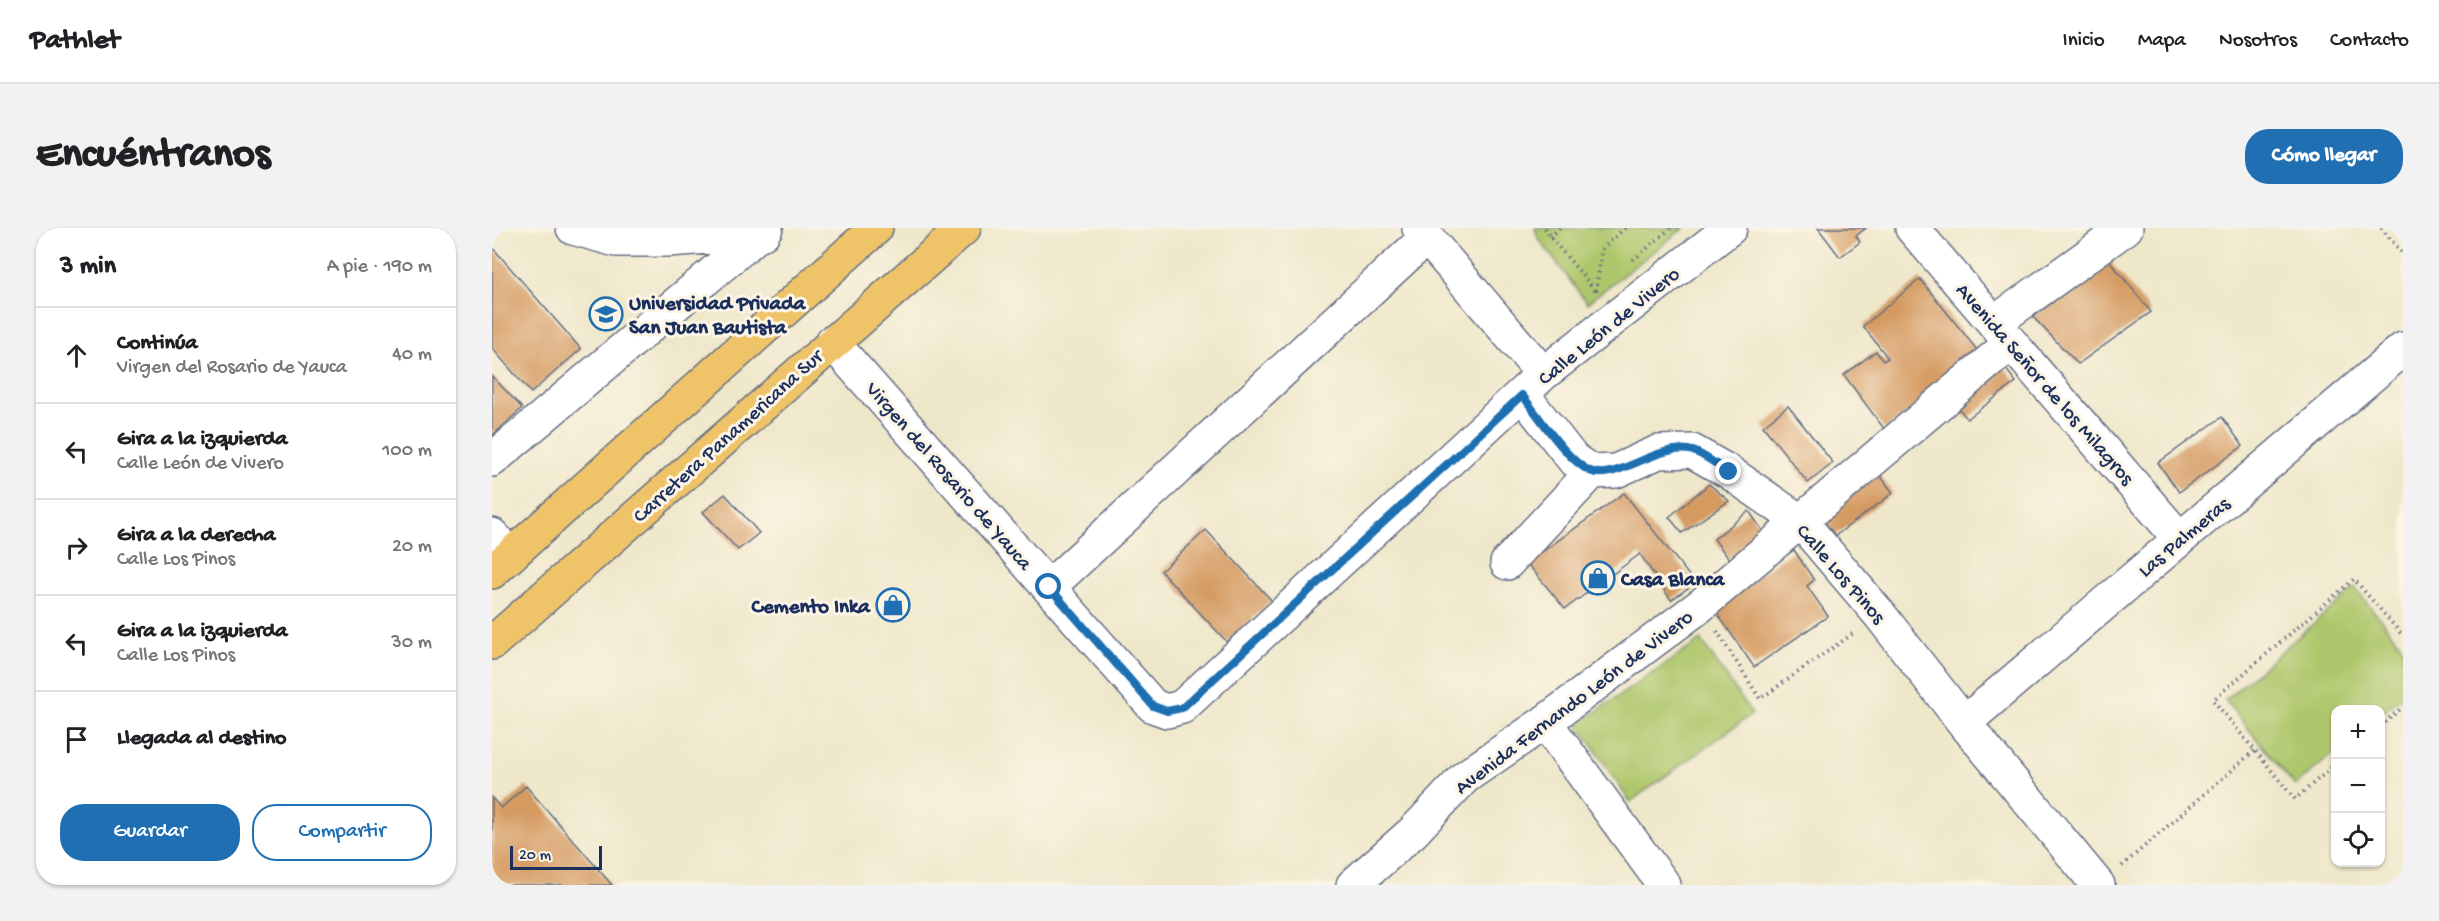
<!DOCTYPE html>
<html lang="es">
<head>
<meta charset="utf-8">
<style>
  :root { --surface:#fff; --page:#f2f2f2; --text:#202124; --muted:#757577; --line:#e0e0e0; --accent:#1f6fb2 }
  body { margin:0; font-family:"Gochi Hand",sans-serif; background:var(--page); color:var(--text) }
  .controls { position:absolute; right:18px; bottom:18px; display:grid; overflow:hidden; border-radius:12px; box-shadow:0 2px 4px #0004 }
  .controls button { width:54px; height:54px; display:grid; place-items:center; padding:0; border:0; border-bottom:2px solid var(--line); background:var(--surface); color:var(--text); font:30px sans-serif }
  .scale { position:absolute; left:18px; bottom:15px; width:92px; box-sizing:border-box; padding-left:6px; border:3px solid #1b2f5e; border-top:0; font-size:16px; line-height:21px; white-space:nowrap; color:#1b2f5e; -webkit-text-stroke:4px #fcf5e5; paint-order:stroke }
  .stop { position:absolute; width:18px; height:18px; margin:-14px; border:4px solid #1f6fb2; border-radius:50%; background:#fff }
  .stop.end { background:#1f6fb2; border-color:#fff; box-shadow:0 2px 6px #0008 }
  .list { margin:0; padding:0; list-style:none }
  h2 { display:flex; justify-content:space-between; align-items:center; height:78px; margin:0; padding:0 24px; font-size:26px }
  h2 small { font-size:20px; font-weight:400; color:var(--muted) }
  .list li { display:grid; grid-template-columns:39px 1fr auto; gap:18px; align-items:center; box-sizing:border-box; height:96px; padding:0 24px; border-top:2px solid var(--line) }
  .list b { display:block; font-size:22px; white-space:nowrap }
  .list p { margin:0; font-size:20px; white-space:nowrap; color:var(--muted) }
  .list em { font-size:20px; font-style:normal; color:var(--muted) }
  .actions { display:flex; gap:12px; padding:18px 24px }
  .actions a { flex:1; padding:14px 0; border:2px solid var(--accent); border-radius:24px; text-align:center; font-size:21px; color:var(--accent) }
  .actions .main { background:var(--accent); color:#fff }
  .icon { flex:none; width:33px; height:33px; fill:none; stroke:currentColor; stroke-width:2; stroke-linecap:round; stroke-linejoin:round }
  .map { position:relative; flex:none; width:1911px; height:657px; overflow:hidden; border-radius:24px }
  header { display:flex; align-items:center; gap:36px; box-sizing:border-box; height:84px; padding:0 30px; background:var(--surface); border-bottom:2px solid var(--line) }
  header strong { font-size:28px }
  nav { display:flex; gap:33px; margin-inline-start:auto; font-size:21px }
  .intro { display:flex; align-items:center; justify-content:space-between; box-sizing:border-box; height:144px; padding:0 36px }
  h1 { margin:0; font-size:42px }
  .button { padding:15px 27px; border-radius:24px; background:var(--accent); color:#fff; font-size:21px; font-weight:700 }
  main { display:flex; gap:36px; padding:0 36px }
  aside { flex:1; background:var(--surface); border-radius:24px; box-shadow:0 2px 4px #0004 }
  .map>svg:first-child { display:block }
  .green { fill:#afc76c; stroke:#657b65; stroke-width:1.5 }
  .building { fill:#d49a61 }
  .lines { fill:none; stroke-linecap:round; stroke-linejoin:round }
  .minor-casing { stroke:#656f84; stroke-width:36 }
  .highway-casing { stroke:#656f84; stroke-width:36 }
  .path { stroke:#656f84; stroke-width:4; stroke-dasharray:1.5 4.5; stroke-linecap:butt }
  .minor { stroke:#fff; stroke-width:33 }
  .highway { stroke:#efc469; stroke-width:33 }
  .route { stroke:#1f6fb2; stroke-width:8 }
  .labels { text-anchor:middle; stroke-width:6; stroke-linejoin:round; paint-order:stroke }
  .poi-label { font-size:21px; font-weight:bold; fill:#1b2f5e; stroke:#fcf5e5; text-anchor:start }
  .street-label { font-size:21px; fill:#1b2f5e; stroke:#fcf5e5 }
</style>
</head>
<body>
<header>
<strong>Pathlet</strong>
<nav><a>Inicio</a><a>Mapa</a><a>Nosotros</a><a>Contacto</a></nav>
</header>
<div class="intro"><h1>Encuéntranos</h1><a class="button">Cómo llegar</a></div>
<main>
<aside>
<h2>3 min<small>A pie · 190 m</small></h2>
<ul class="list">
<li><svg class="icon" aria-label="ahead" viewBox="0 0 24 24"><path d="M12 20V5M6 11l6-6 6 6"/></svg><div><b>Continúa</b><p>Virgen del Rosario de Yauca</p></div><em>40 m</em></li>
<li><svg class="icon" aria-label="left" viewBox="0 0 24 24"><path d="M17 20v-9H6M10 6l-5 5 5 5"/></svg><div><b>Gira a la izquierda</b><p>Calle León de Vivero</p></div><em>100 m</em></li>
<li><svg class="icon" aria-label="right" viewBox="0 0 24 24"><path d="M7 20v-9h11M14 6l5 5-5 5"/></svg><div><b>Gira a la derecha</b><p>Calle Los Pinos</p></div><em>20 m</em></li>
<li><svg class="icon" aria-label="left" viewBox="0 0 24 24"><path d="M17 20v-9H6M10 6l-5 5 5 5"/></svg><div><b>Gira a la izquierda</b><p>Calle Los Pinos</p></div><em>30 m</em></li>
<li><svg class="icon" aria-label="arrive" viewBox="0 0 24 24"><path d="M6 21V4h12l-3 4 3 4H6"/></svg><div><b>Llegada al destino</b></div></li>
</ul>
<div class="actions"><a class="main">Guardar</a><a>Compartir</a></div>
</aside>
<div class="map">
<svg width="1911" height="657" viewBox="0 0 1911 657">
  <rect width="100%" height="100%" fill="#fcf5e5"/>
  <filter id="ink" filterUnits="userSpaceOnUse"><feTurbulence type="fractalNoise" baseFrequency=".0167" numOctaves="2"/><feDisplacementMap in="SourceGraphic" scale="12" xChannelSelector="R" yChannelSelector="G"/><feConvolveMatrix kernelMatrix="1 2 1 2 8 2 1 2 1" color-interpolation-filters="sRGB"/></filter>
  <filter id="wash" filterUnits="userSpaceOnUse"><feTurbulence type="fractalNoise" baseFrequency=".008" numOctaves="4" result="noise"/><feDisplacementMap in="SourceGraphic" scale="24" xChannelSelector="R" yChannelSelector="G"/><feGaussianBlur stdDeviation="1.35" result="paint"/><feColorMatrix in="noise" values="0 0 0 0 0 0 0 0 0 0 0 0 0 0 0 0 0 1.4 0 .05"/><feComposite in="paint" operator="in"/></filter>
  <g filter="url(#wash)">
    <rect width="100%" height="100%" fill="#efe7ca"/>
    <!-- green -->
    <path class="green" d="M 1043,0 L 1192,0 L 1095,75 L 1046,10 Z
      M 1863,360 L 1911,419 L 1911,467 L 1889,486 L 1888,482 L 1844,482 L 1843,524 L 1803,558 L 1733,472 Z
      M 1209,412 L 1260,486 L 1138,574 L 1086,496 Z"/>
    <g id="blocks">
      <!-- building -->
      <path class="building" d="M 1326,0 L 1374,0 L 1364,8 L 1368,14 L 1348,29 Z
        M 0,19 L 89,121 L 39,165 L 0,120 Z
        M 1617,32 L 1659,84 L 1586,136 L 1541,89 Z
        M 1428,51 L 1490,128 L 1393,202 L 1352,147 L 1384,123 L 1391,133 L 1396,130 L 1371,98 Z
        M 1506,131 L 1524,154 L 1475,191 L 1458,168 Z
        M 0,148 L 30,180 L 0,208 Z
        M 1296,178 L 1341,235 L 1316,255 L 1271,198 Z
        M 1730,189 L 1751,218 L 1687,264 L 1666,235 Z
        M 1380,236 L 1401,265 L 1343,308 L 1322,280 Z
        M 1217,256 L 1237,273 L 1190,305 L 1177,289 Z
        M 1132,265 L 1203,355 L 1179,372 L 1148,326 L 1073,381 L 1035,335 Z
        M 233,266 L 267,305 L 246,322 L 211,284 Z
        M 1257,283 L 1272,305 L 1237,331 L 1222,311 Z
        M 714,302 L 780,373 L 735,414 L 669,343 Z
        M 1302,322 L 1322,352 L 1315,358 L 1336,388 L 1262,439 L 1220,378 Z
        M 34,558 L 120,657 L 0,657 L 0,570 L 9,580 Z"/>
    </g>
  </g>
  <g filter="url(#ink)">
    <use href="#blocks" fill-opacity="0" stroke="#656f84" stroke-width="1.5"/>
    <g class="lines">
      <!-- minor casing -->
      <g class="minor-casing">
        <path id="minor" d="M 81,0 L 124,12 L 176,12 L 271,5
          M 927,0 L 1051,146
          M 1420,0 L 1687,310
          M 1502,95 L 1634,0
          M 340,114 L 661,478 L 675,483 L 690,479 L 1051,146 L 1238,0
          M 1031,167 L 1081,231 L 1100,244 L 1124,243 L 1166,224 L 1200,223 L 1237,244 L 1309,294 L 1388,387 L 1472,495 L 1606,657
          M 0,232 L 274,0
          M 0,307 L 19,327
          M 1015,335 L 1100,244
          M 557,359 L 935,9
          M 1053,494 L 1172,657
          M 1472,495 L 1911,121
          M 861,657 L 921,604 L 973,549 L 1053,494 L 1208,378 L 1519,115"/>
      </g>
      <!-- highway casing -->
      <g class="highway-casing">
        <path id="highway" d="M 0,344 L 384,0
          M 0,415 L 472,0"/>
      </g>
      <!-- path -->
      <path class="path" d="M 1053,0 L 1058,9 L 1104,63 L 1106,61
        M 1889,0 L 1911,26
        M 1058,9 L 1068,0
        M 1141,32 L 1179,0
        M 1104,63 L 1110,21 L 1133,0
        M 1225,403 L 1268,471 L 1363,404
        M 1888,498 L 1911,479
        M 1844,536 L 1803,571 L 1721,472 L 1862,351 L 1911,408
        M 1630,638 L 1763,522"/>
      <!-- minor -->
      <use href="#minor" class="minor"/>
      <!-- highway -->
      <use href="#highway" class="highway"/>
    </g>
  </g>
  <g class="lines" filter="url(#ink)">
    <!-- route -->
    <path class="route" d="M 557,359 L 661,478 L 675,483 L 690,480 L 1030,167 C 1047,188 1074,232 1098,243 C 1124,255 1167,213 1201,223 C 1213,227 1226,238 1237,244"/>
  </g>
  <!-- icons -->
  <defs>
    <g id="university-ring" transform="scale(1.725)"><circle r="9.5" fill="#fcf5e5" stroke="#1f6fb2" stroke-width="1.5"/><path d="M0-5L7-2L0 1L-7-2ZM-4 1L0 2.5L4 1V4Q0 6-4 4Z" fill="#1f6fb2"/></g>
    <g id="shop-ring" transform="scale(1.725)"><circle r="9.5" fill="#fcf5e5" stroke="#1f6fb2" stroke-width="1.5"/><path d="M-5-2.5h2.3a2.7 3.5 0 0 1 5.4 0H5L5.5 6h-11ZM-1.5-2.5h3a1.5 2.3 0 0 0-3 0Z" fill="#1f6fb2"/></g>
  </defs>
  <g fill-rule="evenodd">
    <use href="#university-ring" x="114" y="86"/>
    <use href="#shop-ring" x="1106" y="350"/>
    <use href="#shop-ring" x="401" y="377"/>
  </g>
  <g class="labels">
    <!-- poi labels -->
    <g class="poi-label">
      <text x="137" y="81">Universidad Privada<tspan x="137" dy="24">San Juan Bautista</tspan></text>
      <text x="1129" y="357">Casa Blanca</text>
      <text x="378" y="384" text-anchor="end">Cemento Inka</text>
    </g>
    <!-- street labels -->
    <g class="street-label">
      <text transform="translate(1116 97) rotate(-39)" y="7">Calle León de Vivero</text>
      <text transform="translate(1554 155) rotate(49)" y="7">Avenida Señor de los Milagros</text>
      <text transform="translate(235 207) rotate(-42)" y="7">Carretera Panamericana Sur</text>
      <text transform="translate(458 247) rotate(49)" y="7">Virgen del Rosario de Yauca</text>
      <text transform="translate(1691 308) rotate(-40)" y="7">Las Palmeras</text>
      <text transform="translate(1350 345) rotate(49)" y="7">Calle Los Pinos</text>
      <text transform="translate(1081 473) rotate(-37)" y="7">Avenida Fernando León de Vivero</text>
    </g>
  </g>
</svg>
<div class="controls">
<button>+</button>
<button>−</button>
<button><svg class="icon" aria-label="locate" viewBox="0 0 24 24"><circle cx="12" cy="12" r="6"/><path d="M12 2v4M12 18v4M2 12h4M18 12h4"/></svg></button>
</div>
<div class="scale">20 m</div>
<div class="stop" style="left:557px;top:359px"></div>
<div class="stop end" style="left:1237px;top:244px"></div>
</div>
</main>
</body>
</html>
